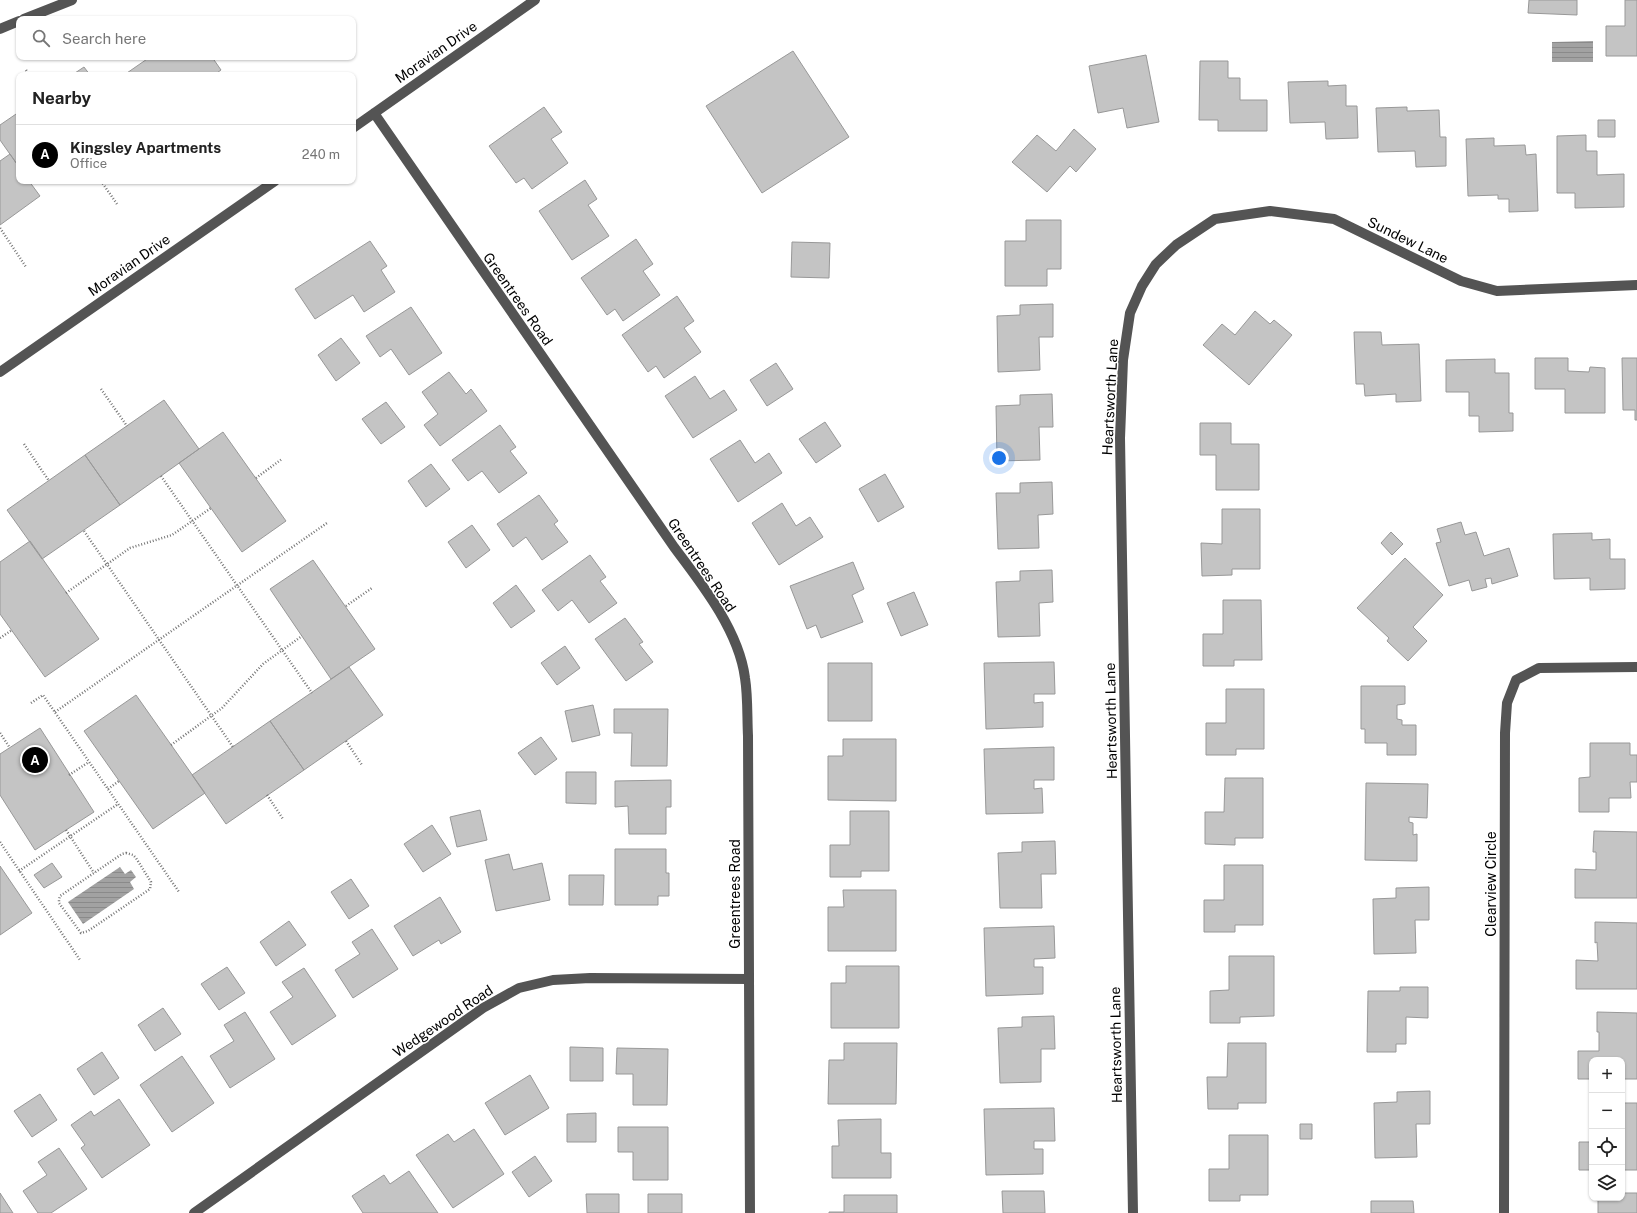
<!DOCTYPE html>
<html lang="en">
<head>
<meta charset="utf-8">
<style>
  :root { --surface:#fff; --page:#f2f2f2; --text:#222; --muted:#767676; --line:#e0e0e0; --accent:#000 }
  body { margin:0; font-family:"Public Sans",sans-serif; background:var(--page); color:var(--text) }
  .controls { position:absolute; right:12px; bottom:12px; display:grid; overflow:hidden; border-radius:8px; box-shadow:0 1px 3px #0004 }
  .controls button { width:36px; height:36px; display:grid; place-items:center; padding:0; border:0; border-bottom:1px solid var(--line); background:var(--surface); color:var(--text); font:20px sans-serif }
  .you { position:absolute; left:999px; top:458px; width:14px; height:14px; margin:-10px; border:3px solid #fff; border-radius:50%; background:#1a73e8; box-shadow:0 0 0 6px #1a73e833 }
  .badge { display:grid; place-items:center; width:26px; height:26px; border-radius:50%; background:var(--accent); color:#fff; font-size:13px; font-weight:700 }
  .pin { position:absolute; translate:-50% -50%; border:2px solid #fff; box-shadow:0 1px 4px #0006 }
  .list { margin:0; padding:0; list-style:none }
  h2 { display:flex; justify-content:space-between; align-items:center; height:52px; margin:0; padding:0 16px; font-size:17px }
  h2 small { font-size:13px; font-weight:400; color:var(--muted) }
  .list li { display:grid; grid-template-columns:26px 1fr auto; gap:12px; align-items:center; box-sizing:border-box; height:60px; padding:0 16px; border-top:1px solid var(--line) }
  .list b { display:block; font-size:15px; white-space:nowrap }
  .list p { margin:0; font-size:13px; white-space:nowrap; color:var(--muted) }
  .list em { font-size:13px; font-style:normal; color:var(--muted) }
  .icon { flex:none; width:22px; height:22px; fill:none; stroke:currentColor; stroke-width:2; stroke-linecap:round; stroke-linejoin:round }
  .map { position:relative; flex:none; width:1637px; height:1213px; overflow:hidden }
  .search { position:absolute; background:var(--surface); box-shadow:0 1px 3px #0004; left:16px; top:16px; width:340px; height:44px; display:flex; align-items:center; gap:10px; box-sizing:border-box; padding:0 14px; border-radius:8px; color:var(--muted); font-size:15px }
  .panel { position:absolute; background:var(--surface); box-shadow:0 1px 3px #0004; left:16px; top:72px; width:340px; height:112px; border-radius:8px }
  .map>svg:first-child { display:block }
  .water { fill:url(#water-rules) }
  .building { fill:#c4c4c4; stroke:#989898 }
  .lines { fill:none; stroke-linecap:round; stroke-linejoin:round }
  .path { stroke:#767676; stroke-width:2.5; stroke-dasharray:1 2; stroke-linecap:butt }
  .minor { stroke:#545454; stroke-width:10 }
  .labels { text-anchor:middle; stroke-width:3; stroke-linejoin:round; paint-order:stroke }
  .street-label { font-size:14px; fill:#000; stroke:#fff }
</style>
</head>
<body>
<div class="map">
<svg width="1637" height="1213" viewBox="0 0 1637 1213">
  <defs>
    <pattern id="water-rules" width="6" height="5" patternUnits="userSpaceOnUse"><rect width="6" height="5" fill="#a2a2a2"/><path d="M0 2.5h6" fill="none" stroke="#8a8a8a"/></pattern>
  </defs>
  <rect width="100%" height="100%" fill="#fff"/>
  <!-- water -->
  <path class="water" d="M 1593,41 L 1593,62 L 1552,62 L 1552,42 Z
    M 120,867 L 125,874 L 131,870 L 136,877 L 130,882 L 134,889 L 83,924 L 68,902 Z"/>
  <!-- building -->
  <path class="building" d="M 1529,0 L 1577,0 L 1577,15 L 1528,13 Z
    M 1625,0 L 1637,0 L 1637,56 L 1606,56 L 1606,26 L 1625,26 Z
    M 793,51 L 849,137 L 762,193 L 706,106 Z
    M 1146,55 L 1159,122 L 1127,128 L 1123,108 L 1098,113 L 1089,66 Z
    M 150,57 L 212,57 L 221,70 L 214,75 L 124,75 Z
    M 1200,61 L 1228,61 L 1228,78 L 1240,78 L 1240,100 L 1267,100 L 1267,131 L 1218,131 L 1218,120 L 1199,120 Z
    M 84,67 L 90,75 L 72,75 Z
    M 1328,81 L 1328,86 L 1346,85 L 1346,106 L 1357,106 L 1358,138 L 1326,139 L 1325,122 L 1290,123 L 1288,82 Z
    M 544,107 L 562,132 L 551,139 L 568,163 L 532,189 L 524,178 L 516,183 L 489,146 Z
    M 1407,107 L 1407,111 L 1439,110 L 1440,137 L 1446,137 L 1446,166 L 1416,167 L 1415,151 L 1378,152 L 1376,108 Z
    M 19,112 L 19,167 L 0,140 L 0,125 Z
    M 1598,120 L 1615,120 L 1615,137 L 1598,137 Z
    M 1074,129 L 1096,149 L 1076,172 L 1070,166 L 1047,192 L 1012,162 L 1037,135 L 1056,151 Z
    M 1586,135 L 1586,151 L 1597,151 L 1597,175 L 1624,174 L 1624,207 L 1575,208 L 1575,193 L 1557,193 L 1557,136 Z
    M 1494,138 L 1494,146 L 1525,145 L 1526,155 L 1536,154 L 1538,211 L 1509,212 L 1509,199 L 1498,199 L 1498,195 L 1468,196 L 1466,139 Z
    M 10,154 L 19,167 L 19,181 L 29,181 L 40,196 L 0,225 L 0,161 Z
    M 585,180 L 597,199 L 588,205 L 609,236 L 572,260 L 539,211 Z
    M 1026,220 L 1061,220 L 1061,269 L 1047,269 L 1047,286 L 1005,286 L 1005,241 L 1026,241 Z
    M 636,239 L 653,264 L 643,271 L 660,295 L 623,321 L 615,309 L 607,315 L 581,278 Z
    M 370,241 L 387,266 L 381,270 L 395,292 L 364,312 L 353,295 L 315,319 L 295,289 Z
    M 792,242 L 830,243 L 829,278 L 791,277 Z
    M 677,296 L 694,321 L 684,328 L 701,352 L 664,378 L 656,366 L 648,372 L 622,335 Z
    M 1053,304 L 1053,337 L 1039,337 L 1040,370 L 998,372 L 997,316 L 1020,315 L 1020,305 Z
    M 411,307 L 442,353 L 409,375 L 391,349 L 380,357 L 366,336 Z
    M 1255,311 L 1270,324 L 1274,320 L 1292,335 L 1249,385 L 1203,345 L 1222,324 L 1235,335 Z
    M 1354,332 L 1381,332 L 1382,345 L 1419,344 L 1421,401 L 1396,402 L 1396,394 L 1365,396 L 1364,384 L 1356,384 Z
    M 341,338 L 360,363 L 336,381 L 318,355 Z
    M 1535,358 L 1568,358 L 1568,371 L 1589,372 L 1590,367 L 1605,368 L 1605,413 L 1565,413 L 1565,389 L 1535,389 Z
    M 1622,358 L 1637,358 L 1637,420 L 1635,420 L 1635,410 L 1623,410 Z
    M 1495,359 L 1495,373 L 1509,373 L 1509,413 L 1513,413 L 1513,431 L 1479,432 L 1479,416 L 1469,416 L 1469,392 L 1446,392 L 1446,360 Z
    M 776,363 L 793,389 L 767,406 L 750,380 Z
    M 449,372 L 466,394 L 471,389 L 487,411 L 440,446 L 424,425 L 438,414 L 422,392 Z
    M 695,376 L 710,399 L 724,390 L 737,410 L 693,438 L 665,396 Z
    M 1052,394 L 1053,427 L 1039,427 L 1040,460 L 997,461 L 996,406 L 1020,405 L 1020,395 Z
    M 164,400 L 199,449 L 120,505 L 85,455 Z
    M 386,402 L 405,427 L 381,444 L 362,419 Z
    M 825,422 L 841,446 L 816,463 L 799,439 Z
    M 1200,423 L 1231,423 L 1231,444 L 1259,444 L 1259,490 L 1216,490 L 1216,455 L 1200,455 Z
    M 500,425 L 516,447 L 510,451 L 527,473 L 499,493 L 482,471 L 468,481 L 452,460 Z
    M 223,432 L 286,521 L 242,552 L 179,463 Z
    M 740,440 L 755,463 L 769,453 L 782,473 L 738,502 L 710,459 Z
    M 85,455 L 120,505 L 42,559 L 7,510 Z
    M 431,464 L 450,489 L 426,507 L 408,481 Z
    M 885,474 L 904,507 L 878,522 L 859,489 Z
    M 1052,482 L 1053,514 L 1038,515 L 1039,548 L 998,549 L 996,493 L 1020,493 L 1020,483 Z
    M 539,495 L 558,521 L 554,524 L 568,542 L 542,560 L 526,537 L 513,547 L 497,524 Z
    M 782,503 L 796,526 L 810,517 L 823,537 L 779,565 L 752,523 Z
    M 1222,509 L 1260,509 L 1260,569 L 1232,569 L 1232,575 L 1202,576 L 1201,543 L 1222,544 Z
    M 1461,522 L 1465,535 L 1476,532 L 1484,556 L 1509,548 L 1518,576 L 1492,584 L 1491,578 L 1485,579 L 1487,587 L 1472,591 L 1469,580 L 1449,586 L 1436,543 L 1441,542 L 1437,529 Z
    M 472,525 L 490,550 L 466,568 L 448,542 Z
    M 1391,532 L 1403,544 L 1392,555 L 1381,543 Z
    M 1592,533 L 1592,540 L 1610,539 L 1610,559 L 1625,559 L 1625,589 L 1590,590 L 1590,578 L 1554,579 L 1553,534 Z
    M 30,541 L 99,639 L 45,677 L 0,614 L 0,562 Z
    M 590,555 L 606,577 L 600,581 L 617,603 L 589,623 L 572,600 L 558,611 L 542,590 Z
    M 1405,558 L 1443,595 L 1413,627 L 1427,641 L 1408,661 L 1387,641 L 1389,638 L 1357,608 Z
    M 313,560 L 375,649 L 331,679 L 270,589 Z
    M 853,562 L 864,589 L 852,595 L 863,622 L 821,638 L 816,625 L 807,629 L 790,586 Z
    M 1052,570 L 1053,602 L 1039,603 L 1040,636 L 998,637 L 996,582 L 1020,581 L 1020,571 Z
    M 516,585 L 535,611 L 511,628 L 493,603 Z
    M 914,592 L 928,625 L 901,636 L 887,603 Z
    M 1223,600 L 1261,600 L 1262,660 L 1234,660 L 1234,666 L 1203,666 L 1203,634 L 1223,634 Z
    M 625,618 L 643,642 L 639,644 L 653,662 L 626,681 L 595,639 Z
    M 565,646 L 580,668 L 557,685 L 541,663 Z
    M 1054,662 L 1055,694 L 1034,694 L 1034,703 L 1043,702 L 1043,727 L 986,729 L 984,663 Z
    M 828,663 L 872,663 L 872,721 L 828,721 Z
    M 349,667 L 383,715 L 304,770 L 270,721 Z
    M 1361,686 L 1405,686 L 1405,704 L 1397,705 L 1397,719 L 1402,720 L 1402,725 L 1416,725 L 1416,755 L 1387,755 L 1387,743 L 1365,743 L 1365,729 L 1361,729 Z
    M 1226,689 L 1264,689 L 1264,749 L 1236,749 L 1236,755 L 1206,755 L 1206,723 L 1226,723 Z
    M 136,695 L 205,793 L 153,829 L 84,731 Z
    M 593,705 L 600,735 L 572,742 L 565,711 Z
    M 614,709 L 668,709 L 667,766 L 631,766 L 632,733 L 614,733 Z
    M 270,721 L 304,770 L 226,824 L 192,775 Z
    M 40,728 L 94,812 L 35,850 L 0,795 L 0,754 Z
    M 541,737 L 557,759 L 535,775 L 518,753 Z
    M 843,739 L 896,739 L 896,801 L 828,800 L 828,756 L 843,756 Z
    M 1590,743 L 1630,743 L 1630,755 L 1637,755 L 1637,782 L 1630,782 L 1631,798 L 1609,798 L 1609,812 L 1579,812 L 1579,778 L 1590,777 Z
    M 1054,747 L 1054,780 L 1034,780 L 1034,789 L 1042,788 L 1043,813 L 986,814 L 984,749 Z
    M 566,772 L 596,772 L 596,804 L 566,803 Z
    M 1225,778 L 1263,778 L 1263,838 L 1235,838 L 1235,845 L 1205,844 L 1205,812 L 1224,812 Z
    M 671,780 L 671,807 L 666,807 L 666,834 L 629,834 L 628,806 L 615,807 L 615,781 Z
    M 1366,783 L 1428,784 L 1427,818 L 1409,817 L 1409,822 L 1413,823 L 1413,835 L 1417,834 L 1417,861 L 1365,860 Z
    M 480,810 L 487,840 L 457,847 L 450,817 Z
    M 850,811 L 889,811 L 889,871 L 861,871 L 861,877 L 830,877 L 830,845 L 850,845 Z
    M 432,825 L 451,854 L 423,872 L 404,844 Z
    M 1594,831 L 1637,832 L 1637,898 L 1575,898 L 1575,869 L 1596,870 L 1596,852 L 1593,852 Z
    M 1055,841 L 1056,874 L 1041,874 L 1042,908 L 1000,908 L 998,853 L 1022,852 L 1022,842 Z
    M 615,849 L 666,849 L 666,873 L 669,873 L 669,896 L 658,896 L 658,905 L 615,905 Z
    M 509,854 L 513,870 L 542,863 L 550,900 L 496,911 L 485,860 Z
    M 52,863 L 62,877 L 44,888 L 34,875 Z
    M 1224,865 L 1263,865 L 1263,925 L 1235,925 L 1235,932 L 1204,932 L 1204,900 L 1224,900 Z
    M 0,866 L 32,913 L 0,935 Z
    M 569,875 L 604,875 L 603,905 L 569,905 Z
    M 351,879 L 369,906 L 349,919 L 331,892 Z
    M 1429,887 L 1429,920 L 1415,920 L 1416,953 L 1374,954 L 1373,899 L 1396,898 L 1396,888 Z
    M 843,890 L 896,890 L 896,951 L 828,951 L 828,907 L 844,907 Z
    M 440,897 L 461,932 L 441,944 L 439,940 L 413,956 L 394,926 Z
    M 289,921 L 306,945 L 276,966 L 260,942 Z
    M 1595,922 L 1637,923 L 1637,989 L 1576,989 L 1576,960 L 1598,961 L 1597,942 L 1595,943 Z
    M 1054,926 L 1055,958 L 1034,959 L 1034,967 L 1043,967 L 1043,994 L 986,996 L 984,928 Z
    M 372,929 L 398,969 L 353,998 L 335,970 L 360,954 L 352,942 Z
    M 1229,956 L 1274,956 L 1274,1016 L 1240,1017 L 1240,1023 L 1210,1023 L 1210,991 L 1229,990 Z
    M 846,966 L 899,966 L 899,1028 L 831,1028 L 831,983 L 846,983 Z
    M 227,967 L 245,993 L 219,1010 L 201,984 Z
    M 304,968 L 336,1016 L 292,1045 L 270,1012 L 293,997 L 282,982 Z
    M 1400,987 L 1428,987 L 1428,1018 L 1406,1017 L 1406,1044 L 1396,1044 L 1396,1052 L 1367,1052 L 1368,991 L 1400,991 Z
    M 163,1008 L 181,1034 L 155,1051 L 138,1025 Z
    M 245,1012 L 275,1059 L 230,1088 L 210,1056 L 234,1041 L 224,1025 Z
    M 1597,1012 L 1637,1013 L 1637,1079 L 1622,1079 L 1622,1060 L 1592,1060 L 1592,1079 L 1578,1079 L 1578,1051 L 1599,1051 L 1599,1032 L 1597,1032 Z
    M 1054,1016 L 1055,1049 L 1041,1049 L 1041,1082 L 1000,1083 L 998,1028 L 1022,1027 L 1022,1017 Z
    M 844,1043 L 897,1043 L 896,1104 L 828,1104 L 829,1060 L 844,1060 Z
    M 1228,1043 L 1266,1043 L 1266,1103 L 1238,1103 L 1238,1109 L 1208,1109 L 1207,1077 L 1227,1077 Z
    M 570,1047 L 603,1048 L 603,1081 L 570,1081 Z
    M 617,1048 L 668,1049 L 667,1105 L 633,1105 L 633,1074 L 616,1074 Z
    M 102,1052 L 119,1078 L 94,1095 L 77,1069 Z
    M 182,1056 L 214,1103 L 172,1132 L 140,1085 Z
    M 530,1075 L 549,1108 L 505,1135 L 485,1103 Z
    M 1430,1091 L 1430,1124 L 1416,1124 L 1417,1157 L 1375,1158 L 1374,1103 L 1397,1102 L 1397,1092 Z
    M 40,1094 L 57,1120 L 32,1137 L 14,1111 Z
    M 119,1099 L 150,1145 L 102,1178 L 81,1148 L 85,1145 L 71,1125 L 91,1111 L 94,1116 Z
    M 1622,1103 L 1637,1103 L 1637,1170 L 1622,1170 Z
    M 1054,1108 L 1055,1141 L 1034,1141 L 1034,1149 L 1043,1149 L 1043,1174 L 986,1175 L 984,1109 Z
    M 596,1113 L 596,1142 L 567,1142 L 567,1114 Z
    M 881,1119 L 881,1153 L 891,1153 L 891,1178 L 832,1178 L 832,1146 L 839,1146 L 838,1120 Z
    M 1300,1124 L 1312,1124 L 1312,1139 L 1300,1139 Z
    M 618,1127 L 668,1127 L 668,1180 L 633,1180 L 633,1152 L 618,1152 Z
    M 474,1129 L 504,1174 L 453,1208 L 416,1155 L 448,1134 L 454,1142 Z
    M 1229,1135 L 1268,1135 L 1268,1195 L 1240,1195 L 1240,1201 L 1209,1201 L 1209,1169 L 1229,1169 Z
    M 1579,1142 L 1592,1142 L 1592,1170 L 1579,1170 Z
    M 59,1148 L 87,1189 L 51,1213 L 38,1213 L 23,1191 L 47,1175 L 38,1162 Z
    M 535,1156 L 552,1181 L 529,1197 L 512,1172 Z
    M 409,1171 L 438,1213 L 363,1213 L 352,1196 L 384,1175 L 390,1184 Z
    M 1002,1191 L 1044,1191 L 1045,1213 L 1003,1213 Z
    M 0,1193 L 13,1213 L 0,1213 Z
    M 1622,1193 L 1637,1193 L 1637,1213 L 1598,1213 L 1598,1198 L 1622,1198 Z
    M 586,1194 L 619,1194 L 619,1213 L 587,1213 Z
    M 648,1194 L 682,1194 L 682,1213 L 648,1213 Z
    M 844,1195 L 897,1195 L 897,1213 L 829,1213 L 829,1212 L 844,1212 Z
    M 1371,1201 L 1413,1201 L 1414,1213 L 1371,1213 Z"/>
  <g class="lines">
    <!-- path -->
    <path class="path" d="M 26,70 L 29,75
      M 101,181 L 117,204
      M 0,228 L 26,267
      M 101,389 L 127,426
      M 24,444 L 49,481
      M 161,476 L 312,693
      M 256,478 L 282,459
      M 84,531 L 233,747
      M 66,593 L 130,548 L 172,535 L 211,508
      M 346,606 L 372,588
      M 0,638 L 12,630
      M 31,703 L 43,695 L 179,892
      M 55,712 L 327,523
      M 0,733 L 10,748
      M 346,741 L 362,765
      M 171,745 L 222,708 L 263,664 L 302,636
      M 69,775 L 89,762
      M 108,789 L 119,781
      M 267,795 L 283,819
      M 66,830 L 94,873
      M 0,842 L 80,960
      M 126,853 L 133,855 L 136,858 L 151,882 L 150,889 L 88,931 L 81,933 L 59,903 L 59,900 L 60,896 L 122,854 Z
      M 19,871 L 118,804"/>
    <!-- minor -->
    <path class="minor" d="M 24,19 L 72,0
      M 0,29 L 19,21
      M 374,113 L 674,547 C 702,584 739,631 745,678 C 748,697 747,717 748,736 L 750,1213
      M 353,128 L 535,0
      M 0,372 L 275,181
      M 194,1213 L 483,1008 L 519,988 L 553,980 L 590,978 L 749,979
      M 1133,1213 L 1120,438 L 1123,360 L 1130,313 L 1142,286 L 1156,264 L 1176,245 L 1215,219 L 1270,211 L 1334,219 L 1461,281 L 1497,291 L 1637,285
      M 1504,1213 L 1505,733 L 1507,703 L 1516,680 L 1539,668 L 1637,667"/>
  </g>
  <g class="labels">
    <!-- street labels -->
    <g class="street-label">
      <text transform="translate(436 52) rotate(-35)" y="5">Moravian Drive</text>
      <text transform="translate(1408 240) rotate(26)" y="5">Sundew Lane</text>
      <text transform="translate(129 265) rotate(-35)" y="5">Moravian Drive</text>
      <text transform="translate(518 299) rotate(55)" y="5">Greentrees Road</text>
      <text transform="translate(1110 397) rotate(-87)" y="5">Heartsworth Lane</text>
      <text transform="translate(702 565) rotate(56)" y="5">Greentrees Road</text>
      <text transform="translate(1111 721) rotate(-91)" y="5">Heartsworth Lane</text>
      <text transform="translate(1491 884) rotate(-90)" y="5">Clearview Circle</text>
      <text transform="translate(735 894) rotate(-90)" y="5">Greentrees Road</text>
      <text transform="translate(443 1021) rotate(-34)" y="5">Wedgewood Road</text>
      <text transform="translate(1116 1045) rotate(-91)" y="5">Heartsworth Lane</text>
    </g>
  </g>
</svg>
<div class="controls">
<button>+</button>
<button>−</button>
<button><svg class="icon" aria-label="locate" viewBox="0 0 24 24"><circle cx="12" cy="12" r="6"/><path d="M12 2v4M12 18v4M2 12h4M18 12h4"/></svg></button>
<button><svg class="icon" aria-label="layers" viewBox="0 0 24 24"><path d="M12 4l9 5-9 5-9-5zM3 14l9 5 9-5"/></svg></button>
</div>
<div class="you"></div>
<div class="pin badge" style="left:35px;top:760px">A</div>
<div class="search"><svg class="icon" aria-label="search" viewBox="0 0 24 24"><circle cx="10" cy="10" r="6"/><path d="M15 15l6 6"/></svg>Search here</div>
<section class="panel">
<h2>Nearby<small></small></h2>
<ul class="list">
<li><span class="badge">A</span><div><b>Kingsley Apartments</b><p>Office</p></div><em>240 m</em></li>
</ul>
</section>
</div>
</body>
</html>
